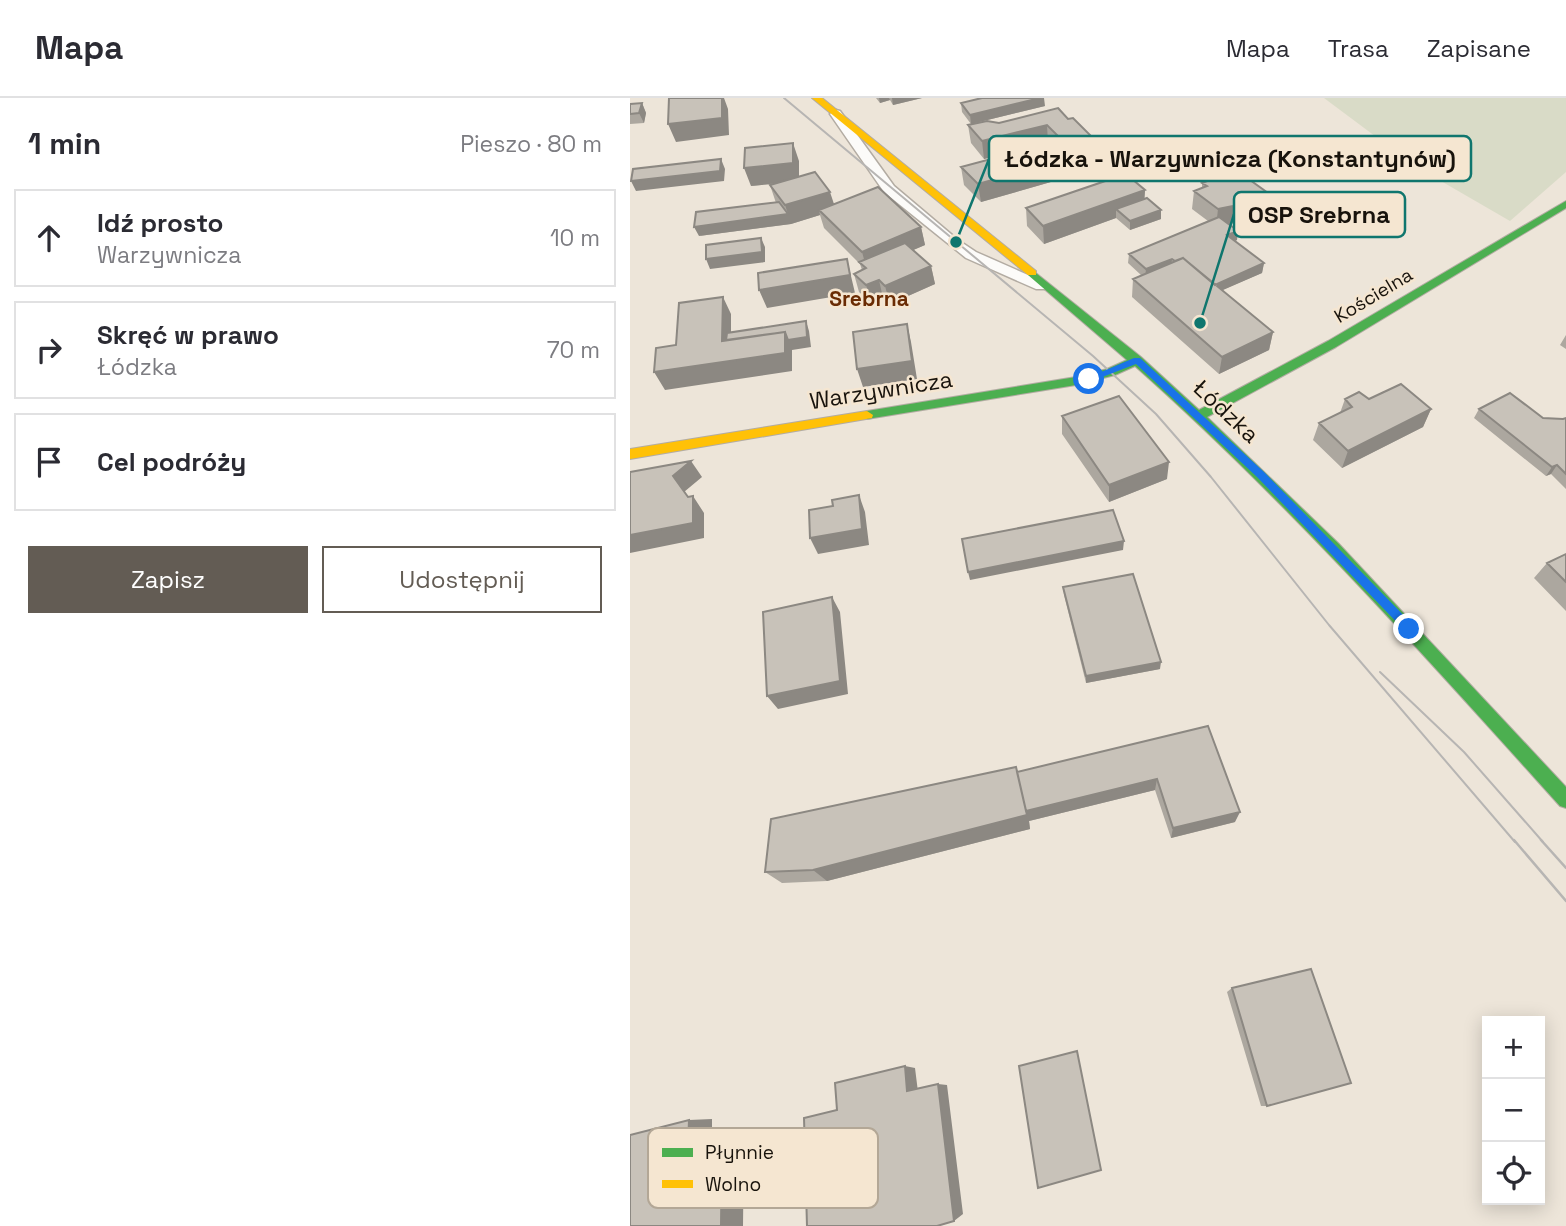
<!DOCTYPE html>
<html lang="pl">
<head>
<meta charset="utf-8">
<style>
  :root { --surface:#fff; --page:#f2f2f3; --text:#2b2b33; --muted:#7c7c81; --line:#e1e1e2; --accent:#635c54 }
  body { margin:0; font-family:"Space Grotesk",sans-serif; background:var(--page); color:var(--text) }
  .controls { position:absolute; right:21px; bottom:21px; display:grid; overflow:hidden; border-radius:0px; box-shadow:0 4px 18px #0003 }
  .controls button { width:63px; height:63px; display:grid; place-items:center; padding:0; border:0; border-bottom:2px solid var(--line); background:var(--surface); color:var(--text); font:35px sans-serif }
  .stop { position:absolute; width:21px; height:21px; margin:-16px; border:5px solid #1a73e8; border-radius:50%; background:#fff }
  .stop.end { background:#1a73e8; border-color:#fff; box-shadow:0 2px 7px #0008 }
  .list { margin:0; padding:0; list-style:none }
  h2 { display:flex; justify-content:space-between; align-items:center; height:91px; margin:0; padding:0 28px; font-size:30px }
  h2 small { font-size:23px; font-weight:400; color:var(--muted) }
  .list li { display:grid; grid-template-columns:46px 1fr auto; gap:21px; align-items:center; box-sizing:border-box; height:98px; margin:0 14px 14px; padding:0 14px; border:2px solid var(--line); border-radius:0px }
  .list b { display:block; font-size:26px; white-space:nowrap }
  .list p { margin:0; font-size:23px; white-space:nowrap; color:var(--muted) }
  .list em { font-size:23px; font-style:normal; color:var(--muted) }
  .actions { display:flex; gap:14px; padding:21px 28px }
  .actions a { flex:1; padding:16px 0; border:2px solid var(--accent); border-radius:0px; text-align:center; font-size:24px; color:var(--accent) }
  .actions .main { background:var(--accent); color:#fff }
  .icon { flex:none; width:38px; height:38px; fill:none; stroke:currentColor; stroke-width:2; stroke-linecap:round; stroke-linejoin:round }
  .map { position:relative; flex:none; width:936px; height:1128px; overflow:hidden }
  header { display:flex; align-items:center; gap:42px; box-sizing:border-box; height:98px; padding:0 35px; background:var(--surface); border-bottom:2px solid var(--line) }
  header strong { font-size:33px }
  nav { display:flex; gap:38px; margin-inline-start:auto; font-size:24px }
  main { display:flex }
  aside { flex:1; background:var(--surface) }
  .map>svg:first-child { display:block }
  .green { fill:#d9dbc7 }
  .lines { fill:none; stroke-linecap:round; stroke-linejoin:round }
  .lane-casing { stroke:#b3aca3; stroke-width:3 }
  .fast-casing { stroke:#b3aca3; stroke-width:2 }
  .slow-casing { stroke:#b3aca3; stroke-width:2 }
  .lane { fill:#fcfbf9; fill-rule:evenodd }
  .fast { fill:#4caf50; fill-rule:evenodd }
  .slow { fill:#ffc107; fill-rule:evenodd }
  .tram-far1 { stroke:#b7b5b3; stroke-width:2 }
  .tram { stroke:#b7b5b3; stroke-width:2.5 }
  .wall { fill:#aca79f }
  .shaded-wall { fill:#8c8882 }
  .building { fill:#c8c2b9; stroke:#8c8882; stroke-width:2 }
  .route { fill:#1a73e8 }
  .labels { text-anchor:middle; stroke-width:5; stroke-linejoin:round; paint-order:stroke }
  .far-street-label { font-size:19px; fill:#18130c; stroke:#f5e6d1 }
  .far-neighbourhood-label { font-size:21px; font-weight:bold; fill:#6a2c04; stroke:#f5e6d1 }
  .street-label { font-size:23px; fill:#18130c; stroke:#f5e6d1 }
  .key { fill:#f5e6d1; stroke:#b3a796; stroke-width:2 }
  .key-label { font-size:19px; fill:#18130c }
  .leader { fill:none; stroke:#0f766e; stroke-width:2.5 }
  .callout-dot { fill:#0f766e; stroke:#f5e6d1; stroke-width:2.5 }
  .callout { fill:#f5e6d1; stroke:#0f766e; stroke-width:2.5 }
  .callout-label { font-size:24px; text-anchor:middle; font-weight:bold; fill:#18130c }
</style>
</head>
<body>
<header>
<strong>Mapa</strong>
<nav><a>Mapa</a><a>Trasa</a><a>Zapisane</a></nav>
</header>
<main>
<aside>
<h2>1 min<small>Pieszo · 80 m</small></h2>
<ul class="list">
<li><svg class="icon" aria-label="ahead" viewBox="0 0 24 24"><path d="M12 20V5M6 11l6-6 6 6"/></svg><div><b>Idź prosto</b><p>Warzywnicza</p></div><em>10 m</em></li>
<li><svg class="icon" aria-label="right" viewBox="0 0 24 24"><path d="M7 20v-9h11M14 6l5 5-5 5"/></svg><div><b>Skręć w prawo</b><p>Łódzka</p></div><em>70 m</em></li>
<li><svg class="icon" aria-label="arrive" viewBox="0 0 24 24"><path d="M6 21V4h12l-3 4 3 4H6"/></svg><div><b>Cel podróży</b></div></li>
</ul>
<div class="actions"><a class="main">Zapisz</a><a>Udostępnij</a></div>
</aside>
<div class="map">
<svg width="936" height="1128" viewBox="0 0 936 1128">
  <rect width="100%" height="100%" fill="#ede5d9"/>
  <!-- green -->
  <path class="green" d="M 694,0 L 936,0 L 936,74 L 880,123 L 785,68 Z"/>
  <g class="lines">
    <!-- lane casing -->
    <g class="lane-casing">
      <path id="lane" d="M 206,12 L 210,13 L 264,88 L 328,142 L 346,154 L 416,185 L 418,188 L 416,191 L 406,191 L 336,160 L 254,94 L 200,16 Z"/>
    </g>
    <!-- fast casing -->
    <g class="fast-casing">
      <path id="fast" d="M 936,103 L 936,110 L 706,249 L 577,319 L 709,446 L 936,689 L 936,710 L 930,708 C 793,556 658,404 505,268 L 485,277 L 446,287 L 237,321 L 231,317 L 237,313 L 446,279 L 477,271 L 497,262 L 398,177 L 398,173 L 402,172 L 511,259 L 569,312 L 698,243 Z"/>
    </g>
    <!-- slow casing -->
    <g class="slow-casing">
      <path id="slow" d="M 182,0 L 192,0 L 406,173 L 406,177 L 398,177 Z
        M 237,313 L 243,317 L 242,320 L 0,361 L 0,351 Z"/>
    </g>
    <!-- lane -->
    <use href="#lane" class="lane"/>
    <!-- fast -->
    <use href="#fast" class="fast"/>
    <!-- slow -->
    <use href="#slow" class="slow"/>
    <!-- tram-far1 -->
    <path class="tram-far1" d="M 154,0 L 463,258 L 526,316 L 581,379 L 699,527 L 885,744
      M 750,574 L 834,654 L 913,744"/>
    <!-- tram -->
    <path class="tram" d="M 884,742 L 936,803
      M 911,742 L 936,770"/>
  </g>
  <!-- wall -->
  <path class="wall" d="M 246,0 L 292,0 L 263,7 L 260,2 L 250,5 Z
    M 12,5 L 16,15 L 14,25 L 0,26 L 0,6 Z
    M 331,5 L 415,8 L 341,26 L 332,14 Z
    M 428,10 L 473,69 L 351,104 L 334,87 L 331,69 L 419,46 L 418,45 L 354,61 L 341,45 L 338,27 L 369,25 Z
    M 169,63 L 169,78 L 204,106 L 291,129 L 295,147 L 283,152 L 301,168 L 305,186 L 260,206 L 253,200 L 241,205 L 229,194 L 224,176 L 232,172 L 230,166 L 194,130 L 190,117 L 161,126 L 69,138 L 146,105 L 140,87 L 143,86 L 121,88 Z
    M 572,85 L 638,95 L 634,113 L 600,126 L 607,142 L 605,143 L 634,165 L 632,175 L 592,192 L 643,234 L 639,252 L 589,276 L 502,199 L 503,181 L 511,177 L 498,165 L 499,156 L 578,123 L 562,111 L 564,93 L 572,90 Z
    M 515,92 L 514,101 L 531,121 L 500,132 L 486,120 L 414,146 L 397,128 L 396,110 Z
    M 936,237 L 936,251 L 930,247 Z
    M 715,301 L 739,301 L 801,311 L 793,329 L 712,370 L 683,342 L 689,325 L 710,315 Z
    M 849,311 L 913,320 L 933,321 L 936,320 L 936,391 L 921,376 L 916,378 L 844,320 Z
    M 432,318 L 537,381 L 479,404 L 432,336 Z
    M 936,456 L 936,513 L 904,480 L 917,465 Z
    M 433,489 L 530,571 L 456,585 L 434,497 Z
    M 578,628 L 605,724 L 541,740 L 525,692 L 399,723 L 400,731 L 197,783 L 152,785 L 135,774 L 387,674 Z
    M 602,890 L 637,1008 L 631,1008 L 597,894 Z"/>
  <!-- shaded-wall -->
  <path class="shaded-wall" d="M 92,0 L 94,0 L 98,11 L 99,37 L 46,44 L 38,26 Z
    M 249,0 L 259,0 L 260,2 L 250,5 Z
    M 262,0 L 292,0 L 263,7 Z
    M 410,0 L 414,0 L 415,8 L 341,26 L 340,17 Z
    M 12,5 L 16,15 L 14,25 L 9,15 Z
    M 417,27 L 418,45 L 354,61 L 352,43 Z
    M 163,45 L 169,63 L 169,83 L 121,88 L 114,70 Z
    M 474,51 L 473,69 L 351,104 L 348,86 Z
    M 91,61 L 95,71 L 94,83 L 6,93 L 1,83 Z
    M 515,92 L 514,110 L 486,111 L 486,120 L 414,146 L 413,128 Z
    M 200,94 L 206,112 L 189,112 L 190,117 L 161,126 L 69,138 L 64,129 L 158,116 L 155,107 Z
    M 638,95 L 634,113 L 601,126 L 586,129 L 588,111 Z
    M 531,112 L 531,121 L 500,132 L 500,123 Z
    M 291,129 L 295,147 L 237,172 L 232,154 Z
    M 608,133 L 607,142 L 596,147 L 597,137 Z
    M 131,140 L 135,149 L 135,164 L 80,171 L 76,161 Z
    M 217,161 L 225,195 L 137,210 L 129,192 Z
    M 542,161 L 541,170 L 515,181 L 516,171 Z
    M 634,165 L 632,175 L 577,199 L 578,190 Z
    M 301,168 L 305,186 L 260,206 L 255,188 Z
    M 249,182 L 253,200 L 241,205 L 236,187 Z
    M 93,199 L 101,216 L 101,251 L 155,234 L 176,223 L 179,233 L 181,249 L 162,252 L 162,273 L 35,292 L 24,274 L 92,243 Z
    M 277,226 L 281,244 L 287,281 L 233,289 L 227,271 Z
    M 643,234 L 639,252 L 589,276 L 592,259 Z
    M 801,311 L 793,329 L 712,370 L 718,353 Z
    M 61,363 L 72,379 L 54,394 L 43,378 Z
    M 539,364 L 537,381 L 479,404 L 479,387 Z
    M 927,367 L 921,376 L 916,378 L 922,369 Z
    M 229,397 L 235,414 L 239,447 L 188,456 L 180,440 Z
    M 63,398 L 74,415 L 74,440 L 0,455 L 0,437 Z
    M 494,443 L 493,452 L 340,482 L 338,474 Z
    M 202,499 L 210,514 L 218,596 L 148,611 L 137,598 Z
    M 531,564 L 530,571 L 456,585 L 456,578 Z
    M 527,681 L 525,692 L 399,723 L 400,731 L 197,783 L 183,772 L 396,713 Z
    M 610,714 L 605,724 L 541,740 L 543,730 Z
    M 275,968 L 285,970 L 288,994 L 277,993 Z
    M 308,986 L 317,987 L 333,1116 L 324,1123 Z
    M 82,1021 L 82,1047 L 58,1049 L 59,1022 Z
    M 114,1039 L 113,1128 L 91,1128 L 92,1041 Z"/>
  <!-- building -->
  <path class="building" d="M 39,0 L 92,0 L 92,20 L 38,26 Z
    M 352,0 L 410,0 L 340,17 L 331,5 Z
    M 12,5 L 9,15 L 0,16 L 0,6 Z
    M 428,10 L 438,21 L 443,20 L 474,51 L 348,86 L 331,69 L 432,42 L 417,27 L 352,43 L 338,27 L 357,23 L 369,25 Z
    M 163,45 L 163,65 L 114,70 L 115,50 Z
    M 91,61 L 90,73 L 1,83 L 3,71 Z
    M 606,72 L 638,95 L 603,108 L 588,111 L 564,93 L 577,88 L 572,85 Z
    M 185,74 L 200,94 L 155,107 L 140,87 Z
    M 496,76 L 515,92 L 413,128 L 396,110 Z
    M 248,89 L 291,129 L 232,154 L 189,112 Z
    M 517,100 L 531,112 L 500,123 L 486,111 Z
    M 149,104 L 158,116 L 64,129 L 66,114 Z
    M 589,119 L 608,133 L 597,137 L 634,165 L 585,187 L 553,160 L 545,163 L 542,161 L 516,171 L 499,156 Z
    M 131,140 L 132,154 L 76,161 L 76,147 Z
    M 275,145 L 301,168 L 255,188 L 249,182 L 236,187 L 224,176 L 236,170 L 229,164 Z
    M 553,160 L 643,234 L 592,259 L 503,181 Z
    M 217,161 L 220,177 L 129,192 L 128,175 Z
    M 93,199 L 92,243 L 155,234 L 155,255 L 24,274 L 26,250 L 46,247 L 49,205 Z
    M 176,223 L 177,239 L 158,242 L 155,234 L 96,242 L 97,235 Z
    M 277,226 L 282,263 L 227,271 L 223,234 Z
    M 771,286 L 801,311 L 718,353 L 689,325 L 722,309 L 715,301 L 729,294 L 739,301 Z
    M 880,295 L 913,320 L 933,321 L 936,320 L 936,376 L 927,367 L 922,369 L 849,311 Z
    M 489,298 L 539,364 L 479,387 L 432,318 Z
    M 61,363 L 43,378 L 58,399 L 63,398 L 63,425 L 0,437 L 0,374 Z
    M 229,397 L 232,431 L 180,440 L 179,412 L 203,408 L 202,402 Z
    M 483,412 L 494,443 L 338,474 L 332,441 Z
    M 936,456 L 936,484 L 917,465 Z
    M 503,476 L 531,564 L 456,578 L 433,489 Z
    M 202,499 L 210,583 L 137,598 L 133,514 Z
    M 578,628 L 610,714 L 543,730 L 527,681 L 396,713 L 387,674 Z
    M 386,669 L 397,717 L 183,772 L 135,774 L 141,721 Z
    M 681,871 L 721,985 L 637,1008 L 602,890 Z
    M 447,953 L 471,1072 L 408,1090 L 389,968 Z
    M 275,968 L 277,993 L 308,986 L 324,1123 L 307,1128 L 177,1128 L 174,1020 L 207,1012 L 205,985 Z
    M 59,1022 L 58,1049 L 92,1041 L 91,1128 L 0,1128 L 0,1037 Z"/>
  <!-- route -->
  <path class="route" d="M 504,260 L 510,260 L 634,374 L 783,527 L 783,534 L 776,534 L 627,379 L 506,266 L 462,283 L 455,281 Z"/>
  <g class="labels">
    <!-- far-street labels -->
    <g class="far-street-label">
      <text transform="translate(743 197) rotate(-31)" y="7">Kościelna</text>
    </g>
    <!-- far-neighbourhood labels -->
    <g class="far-neighbourhood-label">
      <text x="239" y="208">Srebrna</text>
    </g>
    <!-- street labels -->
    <g class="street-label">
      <text transform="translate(251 292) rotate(-9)" y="8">Warzywnicza</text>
      <text transform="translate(596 313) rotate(43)" y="8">Łódzka</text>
    </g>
  </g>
  <!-- legend -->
  <rect x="18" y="1030" width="230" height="80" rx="10" class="key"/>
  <rect x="32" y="1050" width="31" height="9" fill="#4caf50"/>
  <rect x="32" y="1082" width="31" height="8" fill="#ffc107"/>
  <g class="key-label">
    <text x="75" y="1061">Płynnie</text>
    <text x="75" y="1093">Wolno</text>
  </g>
  <!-- callouts -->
  <path class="leader" d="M326 144L359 61M570 225L604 116"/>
  <g class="callout-dot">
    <circle cx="326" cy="144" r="7"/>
    <circle cx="570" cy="225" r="7"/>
  </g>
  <g class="callout">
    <rect x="359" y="38" width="482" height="45" rx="7"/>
    <rect x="604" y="94" width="171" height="45" rx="7"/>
  </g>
  <g class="callout-label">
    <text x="600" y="69">Łódzka - Warzywnicza (Konstantynów)</text>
    <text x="689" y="125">OSP Srebrna</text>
  </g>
</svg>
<div class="controls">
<button>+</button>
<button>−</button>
<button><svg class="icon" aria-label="locate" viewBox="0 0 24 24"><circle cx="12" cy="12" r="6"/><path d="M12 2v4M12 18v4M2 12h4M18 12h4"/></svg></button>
</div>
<div class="stop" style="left:459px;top:281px"></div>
<div class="stop end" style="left:779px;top:531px"></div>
</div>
</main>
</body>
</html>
